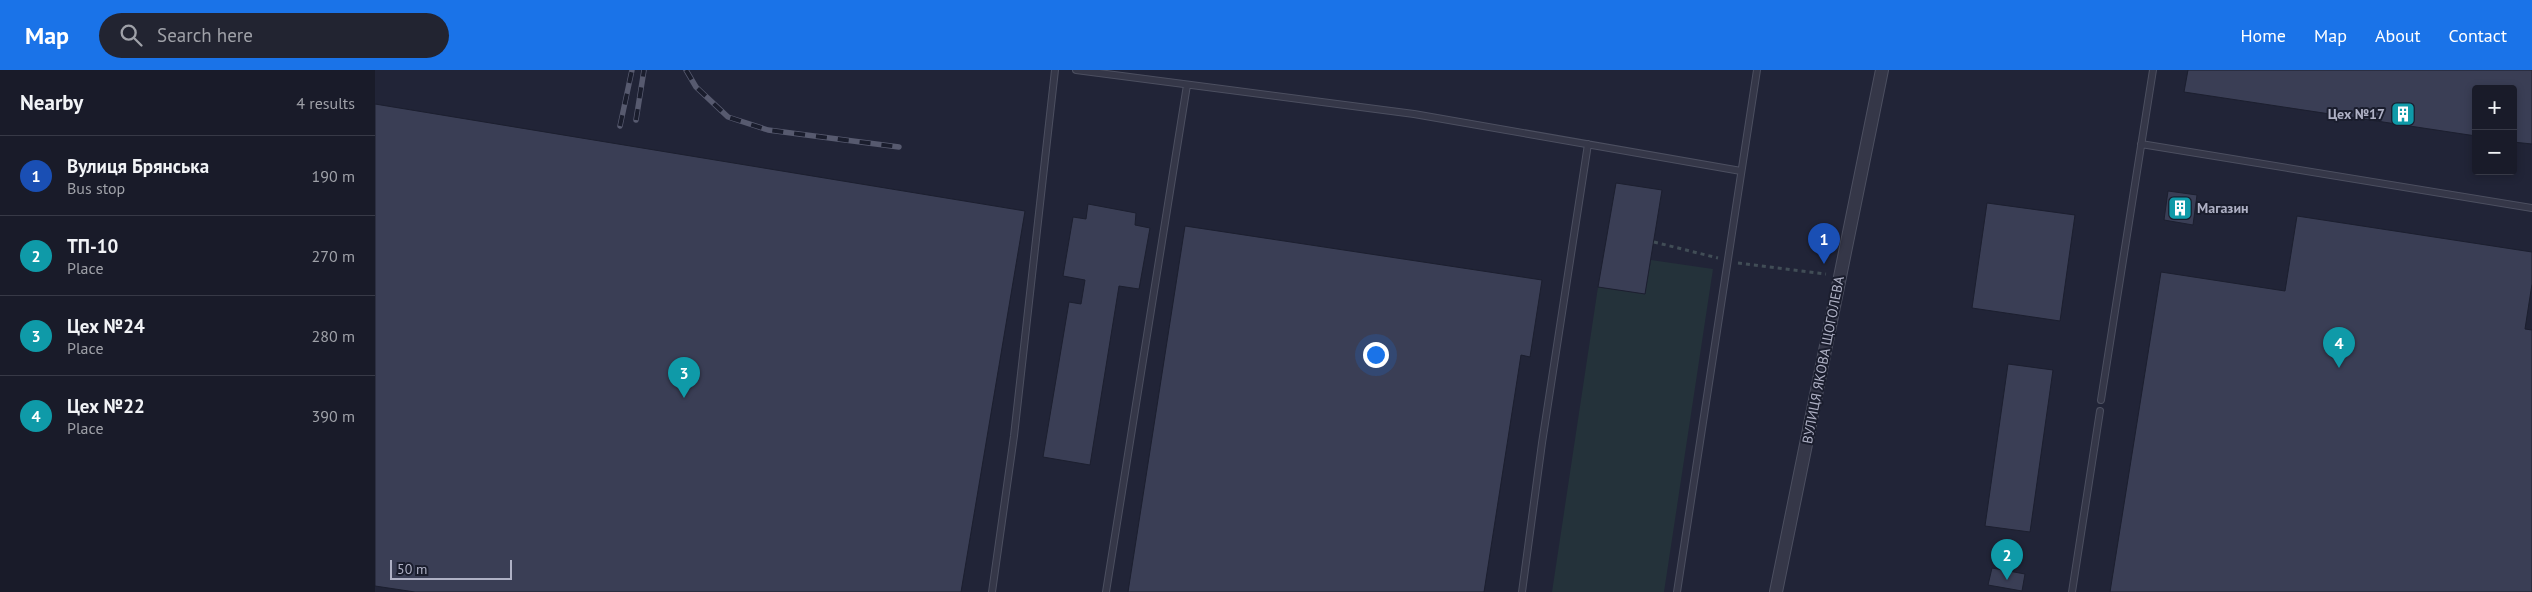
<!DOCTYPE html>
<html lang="en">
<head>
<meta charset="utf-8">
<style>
  :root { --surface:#191b29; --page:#222431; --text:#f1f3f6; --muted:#9fa1a8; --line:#373946; --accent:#1a73e8 }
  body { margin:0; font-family:"PT Sans",sans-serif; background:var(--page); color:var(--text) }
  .controls { position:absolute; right:15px; top:15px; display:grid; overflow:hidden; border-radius:5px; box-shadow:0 2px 8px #0003 }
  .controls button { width:45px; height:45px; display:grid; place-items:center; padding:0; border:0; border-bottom:1px solid var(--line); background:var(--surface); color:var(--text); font:25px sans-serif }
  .scale { position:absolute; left:15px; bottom:12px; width:122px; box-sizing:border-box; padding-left:5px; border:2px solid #afb1c5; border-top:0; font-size:14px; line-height:18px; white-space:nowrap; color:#afb1c5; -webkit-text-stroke:4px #1a1d2d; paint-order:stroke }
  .you { position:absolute; left:1000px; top:284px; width:18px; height:18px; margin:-12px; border:4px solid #fff; border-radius:50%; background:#1a73e8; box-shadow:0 0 0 8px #1a73e833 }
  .badge { display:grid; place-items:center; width:32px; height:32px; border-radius:50%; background:var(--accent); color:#fff; font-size:16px; font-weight:700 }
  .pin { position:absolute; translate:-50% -41px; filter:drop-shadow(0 1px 2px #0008) }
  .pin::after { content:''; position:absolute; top:26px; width:18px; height:15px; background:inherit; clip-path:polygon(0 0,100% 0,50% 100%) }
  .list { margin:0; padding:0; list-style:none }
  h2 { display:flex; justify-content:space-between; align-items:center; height:65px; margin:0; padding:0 20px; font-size:21px }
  h2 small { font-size:16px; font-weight:400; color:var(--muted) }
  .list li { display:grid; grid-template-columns:32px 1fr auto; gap:15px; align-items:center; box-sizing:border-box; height:80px; padding:0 20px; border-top:1px solid var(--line) }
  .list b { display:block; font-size:19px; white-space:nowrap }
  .list p { margin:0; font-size:16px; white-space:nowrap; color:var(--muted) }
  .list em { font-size:16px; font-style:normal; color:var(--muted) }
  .icon { flex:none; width:28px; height:28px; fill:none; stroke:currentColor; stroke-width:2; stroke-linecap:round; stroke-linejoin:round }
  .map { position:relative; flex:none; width:2157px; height:522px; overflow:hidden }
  header { display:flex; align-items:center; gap:30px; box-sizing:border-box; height:70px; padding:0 25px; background:var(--accent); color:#fff }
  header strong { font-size:24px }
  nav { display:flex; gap:28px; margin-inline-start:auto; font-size:18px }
  .search { width:350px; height:45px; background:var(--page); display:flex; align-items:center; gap:12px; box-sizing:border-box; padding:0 18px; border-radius:28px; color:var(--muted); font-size:19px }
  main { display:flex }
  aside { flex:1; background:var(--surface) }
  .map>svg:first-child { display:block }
  .green { fill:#24323a }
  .building { fill:#3a3e55; stroke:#1c1f2f }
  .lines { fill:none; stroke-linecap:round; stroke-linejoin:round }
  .service-casing { stroke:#4c4f60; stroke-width:8 }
  .minor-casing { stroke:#4c4f60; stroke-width:14 }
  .path { stroke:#414d56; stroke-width:3; stroke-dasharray:4 4; stroke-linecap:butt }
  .service { stroke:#353748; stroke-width:6 }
  .minor { stroke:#353748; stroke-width:12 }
  .rail-casing { stroke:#575a6f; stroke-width:5.5 }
  .rail { stroke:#1a1d2d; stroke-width:4; stroke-dasharray:11; stroke-linecap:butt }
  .labels { text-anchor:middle; stroke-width:4; stroke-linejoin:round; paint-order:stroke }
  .poi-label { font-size:14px; font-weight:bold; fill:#afb1c5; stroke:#1a1d2d; text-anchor:end }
  .street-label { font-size:14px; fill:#afb1c5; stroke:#1a1d2d }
</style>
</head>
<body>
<header>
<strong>Map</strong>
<div class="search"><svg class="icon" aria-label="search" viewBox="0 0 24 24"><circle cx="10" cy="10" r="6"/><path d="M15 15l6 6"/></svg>Search here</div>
<nav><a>Home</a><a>Map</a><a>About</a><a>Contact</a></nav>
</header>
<main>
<aside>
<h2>Nearby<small>4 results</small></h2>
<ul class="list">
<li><span class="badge" style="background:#1a4fb4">1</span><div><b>Вулиця Брянська</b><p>Bus stop</p></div><em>190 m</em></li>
<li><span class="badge" style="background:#0f9aa8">2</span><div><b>ТП-10</b><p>Place</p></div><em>270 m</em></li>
<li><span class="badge" style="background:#0f9aa8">3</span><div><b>Цех №24</b><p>Place</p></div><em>280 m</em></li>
<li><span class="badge" style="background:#0f9aa8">4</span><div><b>Цех №22</b><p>Place</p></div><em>390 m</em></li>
</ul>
</aside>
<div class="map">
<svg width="2157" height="522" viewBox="0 0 2157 522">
  <rect width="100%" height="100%" fill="#212437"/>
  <!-- green -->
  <path class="green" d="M 1276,190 L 1338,199 L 1289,522 L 1177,522 L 1223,217 L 1270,224 Z"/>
  <!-- building -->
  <path class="building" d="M 1813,0 L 2157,0 L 2157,74 L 2138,72 L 2138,19 L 2101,19 L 2101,66 L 1809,22 Z
    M 0,34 L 650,141 L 586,522 L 40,522 L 0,516 Z
    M 1241,113 L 1287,120 L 1270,224 L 1223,217 Z
    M 1793,121 L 1822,125 L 1818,155 L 1789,150 Z
    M 1612,133 L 1700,145 L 1685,251 L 1597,238 Z
    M 713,134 L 761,143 L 760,155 L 775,158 L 764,219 L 744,216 L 715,395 L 668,387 L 694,232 L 706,234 L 710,210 L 688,206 L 698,147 L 711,149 Z
    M 1922,146 L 2157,182 L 2157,214 L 2150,259 L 2157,260 L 2157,522 L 1735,522 L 1786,202 L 1910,221 Z
    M 810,156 L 1167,210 L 1155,287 L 1146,285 L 1109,522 L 753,522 Z
    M 1633,294 L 1678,300 L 1655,462 L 1610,456 Z
    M 1617,498 L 1650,504 L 1647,521 L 1613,515 Z"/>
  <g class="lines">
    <!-- service casing -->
    <g class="service-casing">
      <path id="service" d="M 701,0 L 1039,44 L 1366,101
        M 1766,74 L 2157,138
        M 1726,330 L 1778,0
        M 617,522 L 639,366 L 680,0
        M 731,522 L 812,15
        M 1147,522 L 1167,373 L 1213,74
        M 1302,522 L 1382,0
        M 1697,522 L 1725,341"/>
    </g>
    <!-- minor casing -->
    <g class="minor-casing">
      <path id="minor" d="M 1401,522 L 1507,0"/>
    </g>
    <!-- path -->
    <path class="path" d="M 1279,172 L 1343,188
      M 1363,193 L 1451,204"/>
    <!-- service -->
    <use href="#service" class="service"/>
    <!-- minor -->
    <use href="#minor" class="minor"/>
    <!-- rail casing -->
    <g class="rail-casing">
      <path id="rail" d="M 311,0 L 321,17 L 353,47 L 393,60 L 524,77
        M 261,50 L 269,0
        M 245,56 L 257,0"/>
    </g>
    <!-- rail -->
    <use href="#rail" class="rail"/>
  </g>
  <!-- icons -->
  <defs>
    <g id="building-square" transform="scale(1.25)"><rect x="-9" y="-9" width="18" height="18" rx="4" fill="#0f9aa8" stroke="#1a1d2d"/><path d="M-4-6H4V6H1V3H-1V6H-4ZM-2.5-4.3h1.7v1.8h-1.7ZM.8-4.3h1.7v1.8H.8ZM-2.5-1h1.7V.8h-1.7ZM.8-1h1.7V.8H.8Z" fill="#fff"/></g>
  </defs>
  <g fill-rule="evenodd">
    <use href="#building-square" x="2028" y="44"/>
    <use href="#building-square" x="1805" y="138"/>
  </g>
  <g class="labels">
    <!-- poi labels -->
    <g class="poi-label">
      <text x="2010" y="49">Цех №17</text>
      <text x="1822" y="143" text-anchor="start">Магазин</text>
    </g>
    <!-- street labels -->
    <g class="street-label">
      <text transform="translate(1448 290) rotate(-79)" y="5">ВУЛИЦЯ ЯКОВА ЩОГОЛЕВА</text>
    </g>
  </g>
</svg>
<div class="controls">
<button>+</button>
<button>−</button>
</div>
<div class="scale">50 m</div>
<div class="you"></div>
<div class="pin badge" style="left:1449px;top:194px;background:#1a4fb4">1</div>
<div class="pin badge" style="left:1632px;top:510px;background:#0f9aa8">2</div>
<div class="pin badge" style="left:309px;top:328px;background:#0f9aa8">3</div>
<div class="pin badge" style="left:1964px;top:298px;background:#0f9aa8">4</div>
</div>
</main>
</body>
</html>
